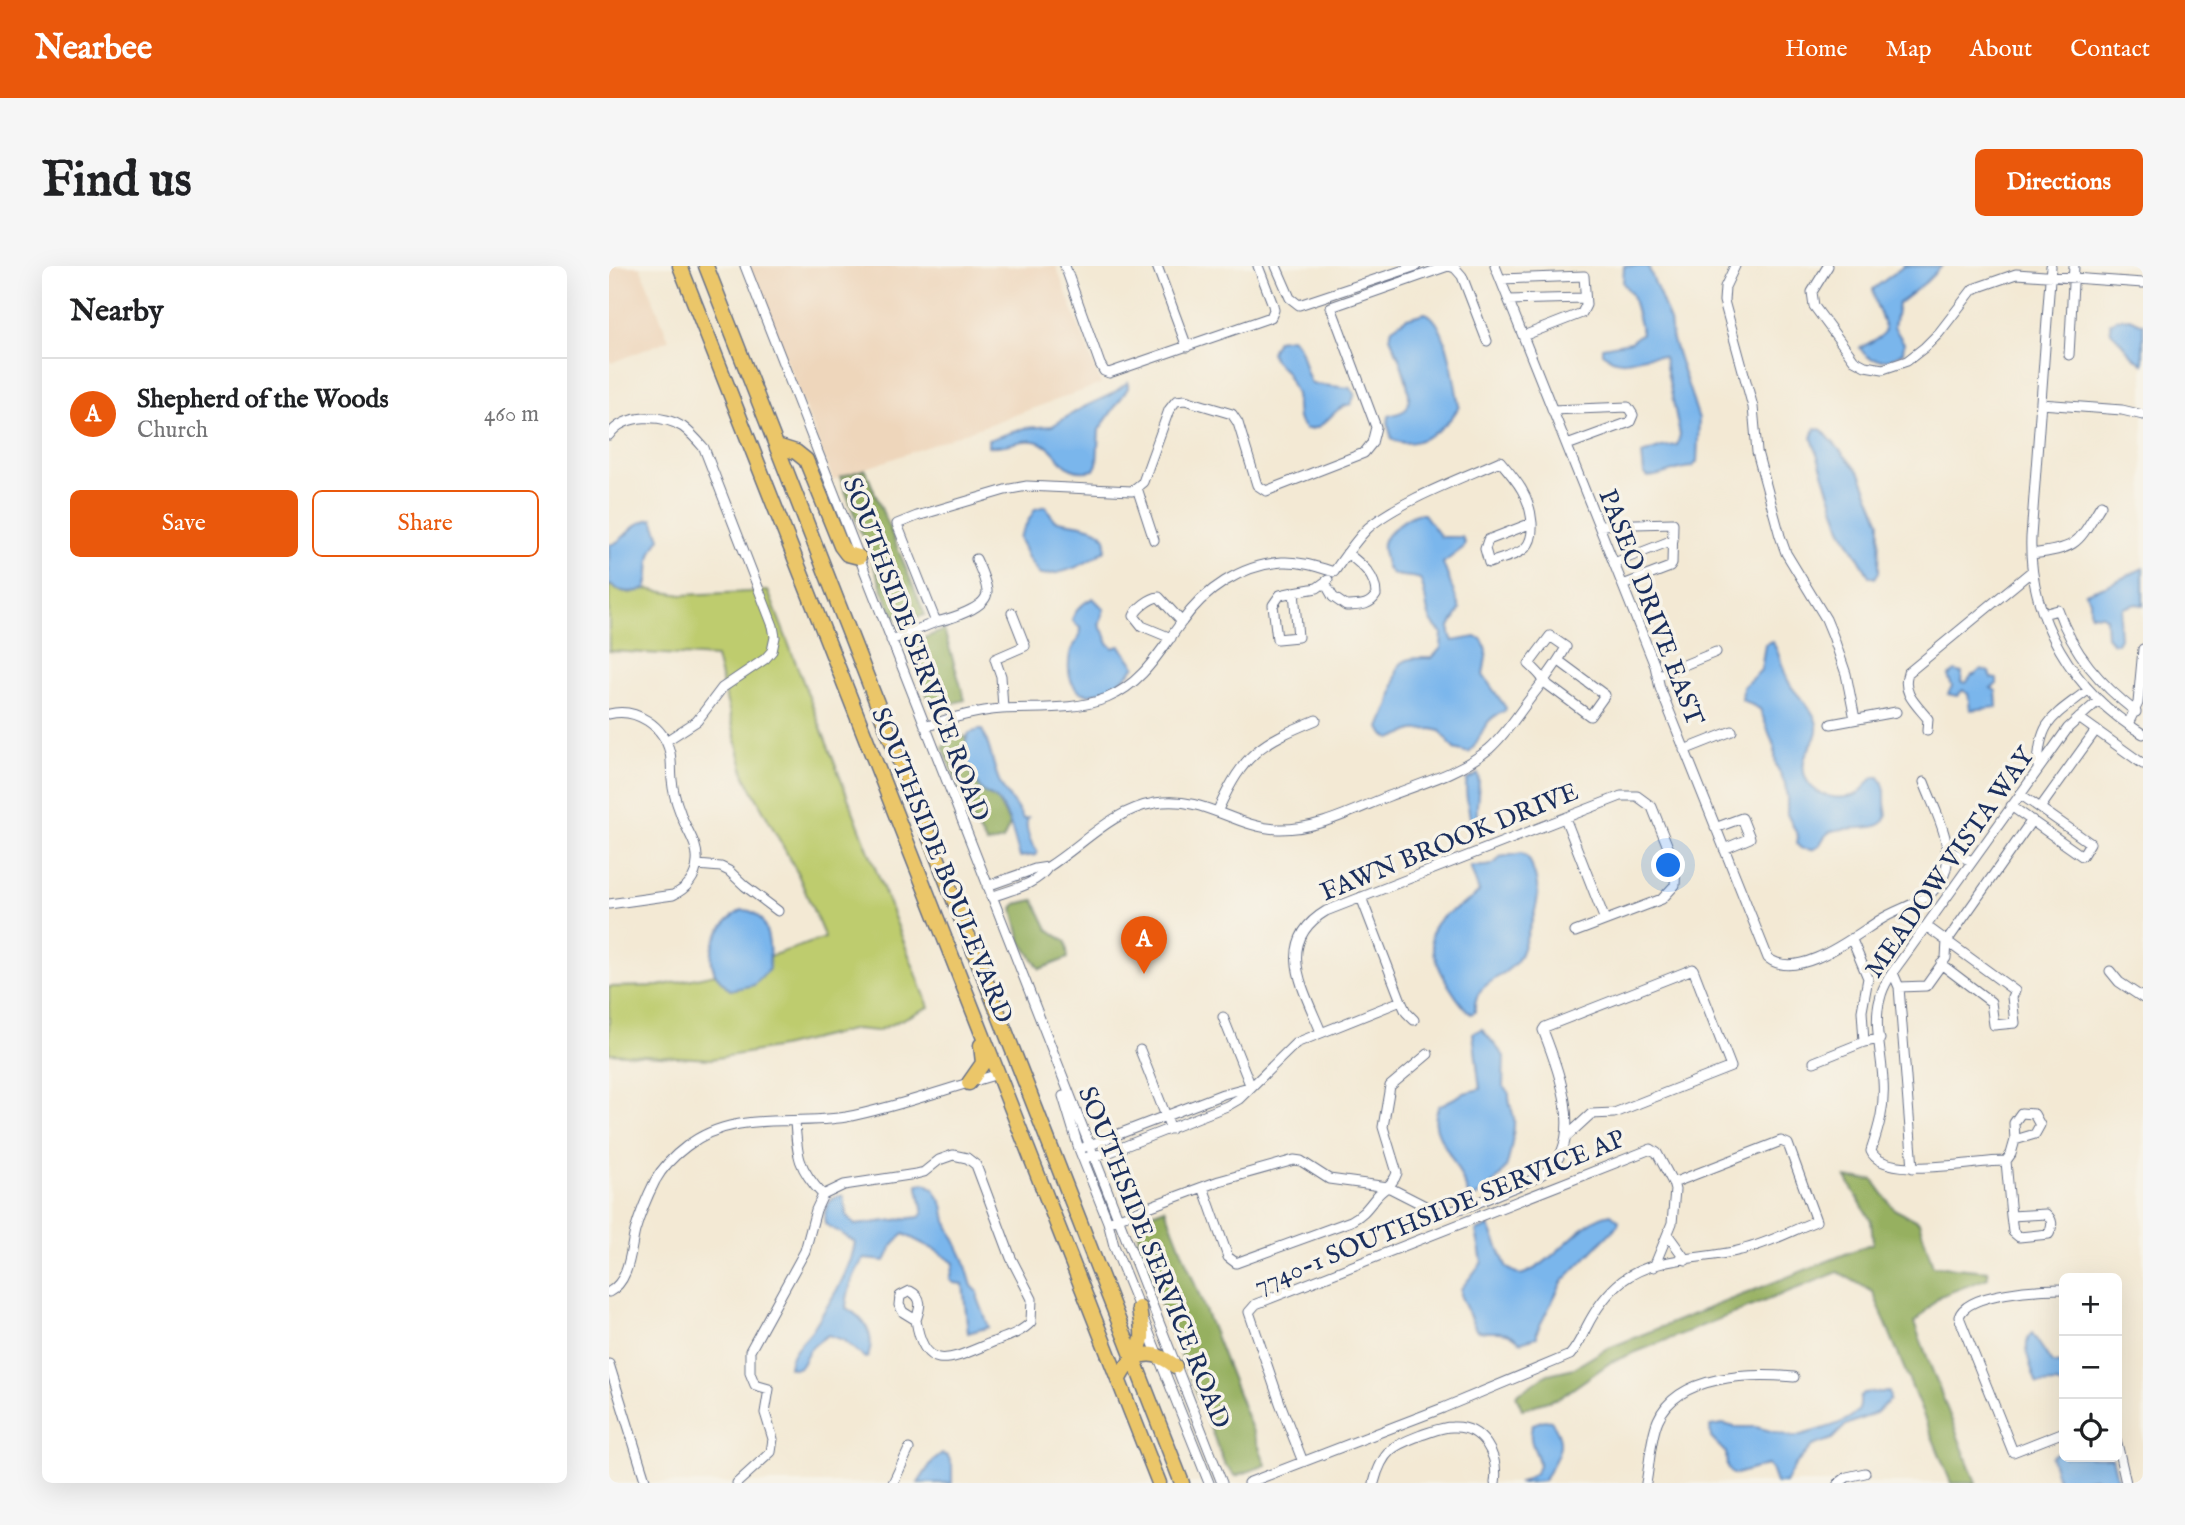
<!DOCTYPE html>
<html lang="en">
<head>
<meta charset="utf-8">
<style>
  :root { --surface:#fff; --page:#f6f6f6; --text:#202124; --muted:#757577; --line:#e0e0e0; --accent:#ea580c }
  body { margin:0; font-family:"IM FELL English",serif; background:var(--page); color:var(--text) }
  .controls { position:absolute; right:21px; bottom:21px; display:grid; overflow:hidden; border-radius:10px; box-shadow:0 7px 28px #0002 }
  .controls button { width:63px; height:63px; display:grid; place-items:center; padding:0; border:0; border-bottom:2px solid var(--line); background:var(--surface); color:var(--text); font:35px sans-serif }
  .you { position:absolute; left:1060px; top:600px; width:24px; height:24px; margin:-18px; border:5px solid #fff; border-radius:50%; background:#1a73e8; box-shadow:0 0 0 10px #1a73e833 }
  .badge { display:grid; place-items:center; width:46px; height:46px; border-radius:50%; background:var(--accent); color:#fff; font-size:23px; font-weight:700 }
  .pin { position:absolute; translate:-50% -58px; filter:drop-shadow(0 2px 4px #0008) }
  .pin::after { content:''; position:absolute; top:37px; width:24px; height:21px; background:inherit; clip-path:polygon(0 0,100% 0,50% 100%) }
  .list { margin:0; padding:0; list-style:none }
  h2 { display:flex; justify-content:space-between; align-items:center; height:91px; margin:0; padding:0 28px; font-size:30px }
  h2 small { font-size:23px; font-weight:400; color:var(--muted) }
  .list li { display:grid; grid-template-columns:46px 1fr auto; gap:21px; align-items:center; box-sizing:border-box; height:112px; padding:0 28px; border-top:2px solid var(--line) }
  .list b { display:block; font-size:26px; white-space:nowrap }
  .list p { margin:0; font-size:23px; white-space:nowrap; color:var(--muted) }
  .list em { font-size:23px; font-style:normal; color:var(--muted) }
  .actions { display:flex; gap:14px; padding:21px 28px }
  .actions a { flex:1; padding:16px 0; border:2px solid var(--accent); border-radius:10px; text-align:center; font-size:24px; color:var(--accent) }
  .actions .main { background:var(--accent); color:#fff }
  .icon { flex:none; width:38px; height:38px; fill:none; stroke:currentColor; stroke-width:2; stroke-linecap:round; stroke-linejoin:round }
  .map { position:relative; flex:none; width:1534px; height:1217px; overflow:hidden; border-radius:10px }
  header { display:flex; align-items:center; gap:42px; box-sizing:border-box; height:98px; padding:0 35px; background:var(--accent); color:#fff }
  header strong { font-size:33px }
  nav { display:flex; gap:38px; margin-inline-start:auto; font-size:24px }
  .intro { display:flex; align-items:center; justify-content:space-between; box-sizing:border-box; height:168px; padding:0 42px }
  h1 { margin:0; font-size:49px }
  .button { padding:18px 32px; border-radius:10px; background:var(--accent); color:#fff; font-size:24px; font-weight:700 }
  main { display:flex; gap:42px; padding:0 42px }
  aside { flex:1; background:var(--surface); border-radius:10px; box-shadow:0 7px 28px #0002 }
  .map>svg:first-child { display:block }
  .built { fill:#eed6bb }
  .green { fill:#becc6e; stroke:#6c7e66; stroke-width:2 }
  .forest { fill:#96b061; stroke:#587060; stroke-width:2 }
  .water { fill:#7ab6ec; stroke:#4a72a5; stroke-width:2 }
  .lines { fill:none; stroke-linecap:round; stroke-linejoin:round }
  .minor-casing { stroke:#677087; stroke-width:11 }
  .trunk-casing { stroke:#677087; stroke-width:17 }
  .minor { stroke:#fff; stroke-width:9 }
  .trunk { stroke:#ebc669; stroke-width:14 }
  .labels { text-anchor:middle; stroke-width:7; stroke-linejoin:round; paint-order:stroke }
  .street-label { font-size:26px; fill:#1b2f5e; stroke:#f7f3e8 }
</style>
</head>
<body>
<header>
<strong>Nearbee</strong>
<nav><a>Home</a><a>Map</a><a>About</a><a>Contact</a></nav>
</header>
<div class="intro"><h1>Find us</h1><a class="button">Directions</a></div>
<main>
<aside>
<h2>Nearby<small></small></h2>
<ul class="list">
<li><span class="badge">A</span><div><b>Shepherd of the Woods</b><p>Church</p></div><em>460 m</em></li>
</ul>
<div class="actions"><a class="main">Save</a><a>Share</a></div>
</aside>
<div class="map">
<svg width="1534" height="1217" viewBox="0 0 1534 1217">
  <rect width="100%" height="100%" fill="#f7f3e8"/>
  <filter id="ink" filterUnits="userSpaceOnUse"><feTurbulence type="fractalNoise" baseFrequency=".0143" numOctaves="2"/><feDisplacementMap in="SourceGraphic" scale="14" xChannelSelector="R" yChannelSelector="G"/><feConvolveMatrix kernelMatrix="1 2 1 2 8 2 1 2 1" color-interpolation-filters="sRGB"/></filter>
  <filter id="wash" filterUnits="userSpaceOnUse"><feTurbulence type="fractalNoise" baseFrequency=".00686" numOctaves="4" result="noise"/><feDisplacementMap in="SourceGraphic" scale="28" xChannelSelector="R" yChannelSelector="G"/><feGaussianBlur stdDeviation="1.57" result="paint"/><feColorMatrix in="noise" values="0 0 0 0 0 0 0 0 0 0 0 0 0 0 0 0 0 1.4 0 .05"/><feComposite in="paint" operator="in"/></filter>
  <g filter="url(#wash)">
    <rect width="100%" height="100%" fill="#f3e9d4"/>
    <!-- built -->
    <path class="built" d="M 0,0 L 31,0 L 60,74 L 2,97 L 0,91 Z
      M 140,0 L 447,0 L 492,118 L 224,214 Z"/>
    <!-- green -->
    <path class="green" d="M 0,318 L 8,324 L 21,327 L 37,323 L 73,329 L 159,325 L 320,741 L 268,765 L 246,763 L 172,781 L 102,793 L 0,787 L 0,721 L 50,720 L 106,708 L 121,724 C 145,719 158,717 161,690 L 216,672 L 188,606 L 136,511 L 107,391 L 0,385 Z"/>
    <!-- forest -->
    <path class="forest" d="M 256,203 L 316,349 L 292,357 L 280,340 L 231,211 Z
      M 335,364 L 356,434 L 328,441 L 319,432 L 302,377 Z
      M 348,469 L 357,471 L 357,478 L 377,528 L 388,533 L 401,558 L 394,574 L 378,578 L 361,550 L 334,481 Z
      M 425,634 L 439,663 L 457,676 L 459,692 L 431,703 L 412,675 L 404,643 L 407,638 Z
      M 1237,912 L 1264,914 L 1285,943 L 1310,956 L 1324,1000 L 1379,1005 L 1379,1012 L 1331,1030 L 1305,1057 L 1367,1217 L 1342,1217 L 1264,1026 L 1229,1006 L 1002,1096 L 952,1131 L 913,1143 L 907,1129 L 939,1108 L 965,1102 L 997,1083 L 1264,977 L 1262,955 Z
      M 556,942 L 657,1199 L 627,1210 L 616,1199 L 530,983 L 529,952 Z"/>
    <!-- water -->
    <path class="water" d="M 1015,0 L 1039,0 L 1061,55 L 1063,71 L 1090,153 L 1088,196 L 1083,201 C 1067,202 1054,210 1039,211 L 1035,207 L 1033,188 L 1053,181 L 1068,179 L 1071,169 L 1055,91 C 1030,85 1018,106 993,87 L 993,81 L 1021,76 L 1033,67 L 1023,29 L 1014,17 Z
      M 1295,0 L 1333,0 L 1317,16 L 1289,38 L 1285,61 L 1295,77 L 1294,86 C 1280,96 1261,99 1251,82 L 1271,71 L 1276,64 C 1274,49 1264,39 1264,23 Z
      M 816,47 C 838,53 846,119 850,140 C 840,161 807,186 783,173 L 779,159 L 780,150 C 785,148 792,147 796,144 C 809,134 787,84 781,71 L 783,62 L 798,52 Z
      M 1521,52 L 1534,58 L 1534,98 C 1519,90 1515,77 1502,66 L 1501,57 L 1508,53 Z
      M 682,72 C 697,83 693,104 703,118 L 741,122 L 746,128 L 742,138 C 722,141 718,165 696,163 L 689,153 L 687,128 L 677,106 L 665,94 L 662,86 L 668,74 Z
      M 519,116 L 519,122 L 490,164 L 488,198 L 485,204 C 450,212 453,183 429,176 C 413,171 395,183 379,180 L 379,174 L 416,162 L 443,160 L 473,142 L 503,128 Z
      M 1206,162 L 1213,164 L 1251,207 L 1271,256 L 1270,306 L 1266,312 L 1260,310 L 1232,262 L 1203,172 Z
      M 437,240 L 445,254 C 462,259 504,257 496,284 C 477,299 456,308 431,309 L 419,292 L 410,271 L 426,243 Z
      M 807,248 L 815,248 L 832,271 L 853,271 L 856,276 L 854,282 L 834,297 L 851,343 C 847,356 835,357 844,375 L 866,371 L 873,373 L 878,385 L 874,409 L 897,442 L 896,445 C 871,454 875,471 860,487 L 845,483 L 831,465 L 823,463 L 804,464 L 782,473 L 775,469 L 771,462 L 781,437 L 789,401 C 798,390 810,392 823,392 L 832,382 L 833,367 C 812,351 821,334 811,313 C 803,310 790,311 784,308 C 778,305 777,299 776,294 C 775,289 773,282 774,277 C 777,266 797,252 807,248 Z
      M 44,253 L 51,272 C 35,294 44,300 37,323 C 22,327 13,328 0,318 L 0,279 C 17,276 20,256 44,253 Z
      M 1534,302 L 1534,339 L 1527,338 L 1514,342 L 1510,359 L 1511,372 L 1508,377 L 1504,377 L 1498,370 L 1497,352 L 1493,349 L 1481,348 L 1481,334 L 1476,327 L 1499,319 Z
      M 484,332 L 495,343 L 490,359 L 497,370 L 498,376 L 504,382 L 511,380 L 526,400 C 519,411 502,422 490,426 C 463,435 457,409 461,388 C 463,377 471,377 472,363 L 463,354 C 466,344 475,336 484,332 Z
      M 1163,375 C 1172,388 1173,406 1182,420 C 1190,432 1207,445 1208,460 C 1210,472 1197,483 1195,495 C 1190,523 1221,538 1246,529 C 1254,526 1258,516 1265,511 L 1270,511 C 1277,520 1276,526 1276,537 C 1276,542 1279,549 1277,552 C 1271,568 1235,558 1221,566 C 1210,572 1214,586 1197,583 C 1190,582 1193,584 1188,578 L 1189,570 L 1178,548 L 1178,531 L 1176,518 L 1167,499 L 1165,480 L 1151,443 L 1133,434 L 1134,421 L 1152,404 L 1156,378 Z
      M 1372,403 L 1380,406 L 1382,412 L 1388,413 L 1388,418 L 1382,422 L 1387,425 L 1388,441 L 1361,444 L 1359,428 L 1354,424 L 1348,430 L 1339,428 L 1343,420 L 1339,410 L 1346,405 L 1353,407 L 1352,416 L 1357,417 L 1363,409 L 1366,409 Z
      M 370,464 L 373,464 C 383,482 383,502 393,521 C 399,532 409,541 414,553 L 419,552 C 415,559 421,578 428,585 L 427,589 L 411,591 C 405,573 402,551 389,535 C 385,529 376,529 372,523 C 362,511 351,481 360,467 Z
      M 869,508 C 873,525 861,550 874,564 L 866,567 C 861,557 855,524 858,514 Z
      M 913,587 C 920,591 922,596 924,604 C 934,630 926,646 918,670 C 915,678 913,688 908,695 C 894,714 863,716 866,746 L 862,748 C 845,734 812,680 826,659 C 837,643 858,640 870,626 L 861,600 C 871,600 884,603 891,591 Z
      M 133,644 C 160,644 162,681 160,703 L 145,719 L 121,724 C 117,719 109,713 106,707 C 95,683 113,655 133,644 Z
      M 873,763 L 895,790 L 894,820 L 900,826 C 899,836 903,842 905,852 C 906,862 901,892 897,901 C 892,912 873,929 861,933 C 857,921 851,908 845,896 C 836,878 819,861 830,840 L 855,827 L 871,823 L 864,767 Z
      M 316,917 L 325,923 L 334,939 L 337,955 L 355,993 L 363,1020 L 369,1026 L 369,1032 L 380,1061 L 359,1067 L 354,1018 L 345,1017 L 341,1014 L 345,997 L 328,985 L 295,968 L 285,977 L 276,995 L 255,993 C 245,1005 238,1026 237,1042 C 256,1052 267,1070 259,1091 L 256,1092 L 234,1074 L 219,1069 C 212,1074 205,1078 200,1085 C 193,1094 195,1106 180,1101 C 181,1085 194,1076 203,1064 C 219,1039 242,1006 246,976 L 216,958 C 215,945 218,929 234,930 L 238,950 L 246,959 L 310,951 L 314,948 L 309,921 L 309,918 Z
      M 1002,948 L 1010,955 L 1009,959 L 953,1016 L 928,1065 L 928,1071 L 911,1076 C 894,1059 885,1070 867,1064 L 852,1031 L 852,1023 L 873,996 L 867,965 L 880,960 L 898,1002 L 911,1009 C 945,1000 971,952 1002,948 Z
      M 1423,1067 L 1443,1097 L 1455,1098 L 1455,1122 L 1448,1117 L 1428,1118 C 1423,1104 1411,1077 1423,1067 Z
      M 1280,1126 L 1281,1134 L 1267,1147 L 1237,1159 L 1223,1173 L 1203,1180 L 1186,1199 L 1176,1217 L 1167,1217 L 1162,1203 L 1158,1199 L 1124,1209 C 1116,1202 1118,1198 1117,1187 L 1102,1172 L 1101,1160 L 1114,1158 L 1126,1161 L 1147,1161 L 1184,1171 L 1189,1170 C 1206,1164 1233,1160 1247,1147 C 1252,1143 1251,1137 1251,1131 L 1255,1127 Z
      M 935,1154 L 942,1155 C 962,1180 944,1194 935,1215 L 909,1217 C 953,1199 912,1186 924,1158 Z
      M 1455,1185 L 1455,1191 L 1503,1191 L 1509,1217 L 1494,1217 L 1485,1211 L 1453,1217 L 1449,1214 L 1442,1191 L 1447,1187 Z
      M 333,1188 L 339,1190 L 343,1199 L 343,1217 L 309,1217 L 323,1196 Z"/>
  </g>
  <g filter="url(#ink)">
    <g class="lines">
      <!-- minor casing -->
      <g class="minor-casing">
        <path id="minor" d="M 136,0 L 613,1217
          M 456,0 L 491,98 L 495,105 L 500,107 L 662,51 L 665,44 L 664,39 L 649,0
          M 548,0 L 578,81
          M 667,0 L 681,32 L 690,39 L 807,0
          M 840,0 L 846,2 L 853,10 L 878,75
          M 886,0 L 1046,400 L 1051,422 L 1159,692 C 1189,716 1247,669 1271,654 C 1294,639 1323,637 1335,609 C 1347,580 1325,543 1315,516
          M 1126,0 L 1116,21 L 1115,35 L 1144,141 L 1148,186 L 1171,270 L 1177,287 L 1217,353 L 1224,370 L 1237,408 L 1246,453
          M 1219,0 L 1203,26 L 1205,40 L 1245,94 L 1256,100 L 1274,103 L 1298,95 L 1316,81 L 1330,67 L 1364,23 L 1407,8 L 1534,17
          M 1442,0 L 1422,271 C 1419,351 1465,427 1534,468
          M 892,13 L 975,10 L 977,39 L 973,47 L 914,70
          M 900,34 L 976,32
          M 1460,89 L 1465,0
          M 1432,138 L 1513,144 L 1534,149
          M 943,144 L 1019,141 L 1024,149 L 1021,156 L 958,179
          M 0,169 C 16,147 53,148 74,161 C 82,167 89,175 95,182 L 164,360 L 166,371 L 163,385 L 156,393 L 113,422 L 88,455 L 57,475
          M 528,222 L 545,274
          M 923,257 C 925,289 906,287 880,297 L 876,283 L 879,274 Z
          M 990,259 L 1064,257 L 1063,298 L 1061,301 L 1014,319
          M 1422,288 C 1470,282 1468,278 1492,239
          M 1005,297 L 1064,274
          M 716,317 L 724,331 L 737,340 C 749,339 760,341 767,329 C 767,309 753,299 738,287
          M 685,326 L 689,371 L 668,373 L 664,339 L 671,329 Z
          M 685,326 L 708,322 L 719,314
          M 1434,348 L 1449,344 C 1464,387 1491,418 1527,446
          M 327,356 C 340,353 379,342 378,325 C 377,315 371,302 367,293
          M 562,372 L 533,360 L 525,350 C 528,342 541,332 550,331 L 573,356
          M 282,374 L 327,356 L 288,258 L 308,250 L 396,224 L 418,220 L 523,225 L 534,216 L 560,144 L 567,135 L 576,134 L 623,148 L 629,157 L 648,219 L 657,225 L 755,187 L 763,177 L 767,161 L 722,41 L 839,0
          M 1048,410 L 1107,386
          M 394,443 L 392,410 L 386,393 L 416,380 L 403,347
          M 0,448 C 27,441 55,460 61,487 C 63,496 62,506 63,514 C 64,525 67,536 71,546 C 76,563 90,578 88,596 C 87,612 77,623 64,629 L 0,638
          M 1470,452 L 1534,498
          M 1222,458 L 1287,446
          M 1519,458 L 1529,437 L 1534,383
          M 316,461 C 341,452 366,445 393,443 C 429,441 465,445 498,432 C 534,417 550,386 572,357 C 595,324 632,299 673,296 C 691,295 709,301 725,306 C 736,290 746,275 759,262 C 790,235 853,212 891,195 C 908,215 921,230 923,257
          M 1318,465 L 1319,453 C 1308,439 1292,427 1299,407 L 1423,305
          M 1075,484 L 1123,465
          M 1429,502 C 1430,454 1444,451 1479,424
          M 1402,540 L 1473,590 L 1481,577 L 1411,528
          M 1431,542 L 1487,464
          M 609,544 C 635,487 651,477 707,454
          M 956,552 L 996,654
          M 1106,562 L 1133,552 L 1141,572 L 1115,583
          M 1337,584 L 1363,595
          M 88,599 L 112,601 L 120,605 L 136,620 L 169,645
          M 378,620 L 426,603 L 439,601 C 474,579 503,544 546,537 C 596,529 624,561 669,563 C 708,564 745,544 780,530 C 814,517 852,506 880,483 C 895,470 906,453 917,438 C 931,419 946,402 957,381 L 941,370 L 920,398 C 928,405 933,411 939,419 L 981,450 L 996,429 L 950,395
          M 382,631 C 401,624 428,619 439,601
          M 752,631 L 792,735 L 797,746 L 805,754
          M 1317,660 L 1406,725 L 1403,731 L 1406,757 L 1385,759 L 1382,736 L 1332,698
          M 1243,674 L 1259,712 L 1253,745 L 1255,776
          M 1501,705 L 1510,716 L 1534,732
          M 1284,707 L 1290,721 L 1304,902
          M 1290,721 L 1317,720 L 1337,692 L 1338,675 L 1423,554
          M 614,751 L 642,821
          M 712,766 C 694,722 665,676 717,645 L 1012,530 L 1028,530 L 1043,541 L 1067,601 L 1066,619 L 1053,633 L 966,666
          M 531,784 L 562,863
          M 1205,796 L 1255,776 L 1271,773
          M 454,830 L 470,883 L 499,956 L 505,980 L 531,1044
          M 1412,847 L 1425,848 L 1431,859 L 1426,868 L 1406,874 L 1405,857 Z
          M 186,855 C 188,890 189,902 214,929
          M 476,881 L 614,828 L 640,821
          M 479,891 L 501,886 L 618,840 L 630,833 L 687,777 L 792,735
          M 1397,895 C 1369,894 1274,915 1262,885 C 1270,861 1276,841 1274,815 C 1273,789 1264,758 1271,733 C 1275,714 1291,697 1302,681 L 1459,462 L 1489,435
          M 594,921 L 619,991 L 627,997 L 742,955 C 755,948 759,941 768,930 C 775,922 784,919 788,907 L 774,861 L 781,820 L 819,788
          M 1437,948 C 1444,954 1444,959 1440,968 L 1410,971 L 1404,966 L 1402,950 Z
          M 1402,950 L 1397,895 L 1402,888 L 1406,874
          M 499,956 L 610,915 L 685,894 L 692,895 L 720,913 L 779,921 L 828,946 C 851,947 873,934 894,926 C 908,920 925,915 938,905 C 977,874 949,802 934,764 L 936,761 L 1084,703 L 1122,801 L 1005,847 L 982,848 L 957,871
          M 1059,969 L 1077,994
          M 1455,1023 C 1433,1023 1357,1026 1350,1051 L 1404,1186 L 1455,1166
          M 0,1026 C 21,1015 21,985 26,965 C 31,948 38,931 46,915 C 53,902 66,889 78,880 C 124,844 183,860 237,851 C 289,841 339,822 390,808
          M 536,1057 L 600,1217
          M 0,1098 L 37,1217
          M 1508,1177 L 1517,1217
          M 694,1196 L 671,1137 L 640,1046 L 647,1038 L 1042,883 L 1048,887 L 1064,917 L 1066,924 L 1063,957 L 1045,1001
          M 128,1217 L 162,1186 L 164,1173 L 156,1147 L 160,1123 L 146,1119 L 141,1107 L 141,1085 L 196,985 L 207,944 L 214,929 L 235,919 L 307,908 L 315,906 L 330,894 L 344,889 L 358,892 L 367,899 L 402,992 L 423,1033 L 422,1056 C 411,1068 394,1072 379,1078 C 341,1094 315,1108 307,1054 L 294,1046 L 290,1039 L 291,1030 L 301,1025 C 315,1032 311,1042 307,1054
          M 284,1217 L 300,1183
          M 639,1217 L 834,1142 L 961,1089 C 969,1080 972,1072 977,1062 C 986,1044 998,1027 1013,1015 C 1045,990 1094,994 1132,984 C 1158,978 1182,965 1207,955 L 1179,878 L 1172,875 L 1064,917
          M 765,1217 C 768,1205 773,1192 782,1184 C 790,1177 802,1173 812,1169 C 822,1166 832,1161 843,1161 C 874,1159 890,1190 886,1217
          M 1037,1217 C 1041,1197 1041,1173 1049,1154 C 1069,1108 1143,1107 1185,1111
          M 1230,1217 L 1238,1211 L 1256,1207"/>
      </g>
      <!-- trunk casing -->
      <g class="trunk-casing">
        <path id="trunk" d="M 71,0 L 550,1217
          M 97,0 L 573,1217
          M 168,180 L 187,186 L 197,194 L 232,280 L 238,288 L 250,291
          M 360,817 L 374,797 L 372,779
          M 524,1092 C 542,1085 551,1089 566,1100
          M 510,1113 C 516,1099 531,1088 533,1072 C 534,1062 531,1052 530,1042"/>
      </g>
      <!-- minor -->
      <use href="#minor" class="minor"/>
      <!-- trunk -->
      <use href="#trunk" class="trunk"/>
    </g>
  </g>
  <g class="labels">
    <!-- street labels -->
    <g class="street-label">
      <text transform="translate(1043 341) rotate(69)" y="9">PASEO DRIVE EAST</text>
      <text transform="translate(308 383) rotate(69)" y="9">SOUTHSIDE SERVICE ROAD</text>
      <text transform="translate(840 575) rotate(-22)" y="9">FAWN BROOK DRIVE</text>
      <text transform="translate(1340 596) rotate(-55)" y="9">MEADOW VISTA WAY</text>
      <text transform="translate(334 599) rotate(68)" y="9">SOUTHSIDE BOULEVARD</text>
      <text transform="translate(830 945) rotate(-22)" y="9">7740-1 SOUTHSIDE SERVICE AP</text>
      <text transform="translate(546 991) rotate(68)" y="9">SOUTHSIDE SERVICE ROAD</text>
    </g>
  </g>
</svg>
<div class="controls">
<button>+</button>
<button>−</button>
<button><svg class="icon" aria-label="locate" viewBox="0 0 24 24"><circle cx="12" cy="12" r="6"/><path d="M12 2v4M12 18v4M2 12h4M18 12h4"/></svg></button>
</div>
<div class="you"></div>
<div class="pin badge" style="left:535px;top:708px">A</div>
</div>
</main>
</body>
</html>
